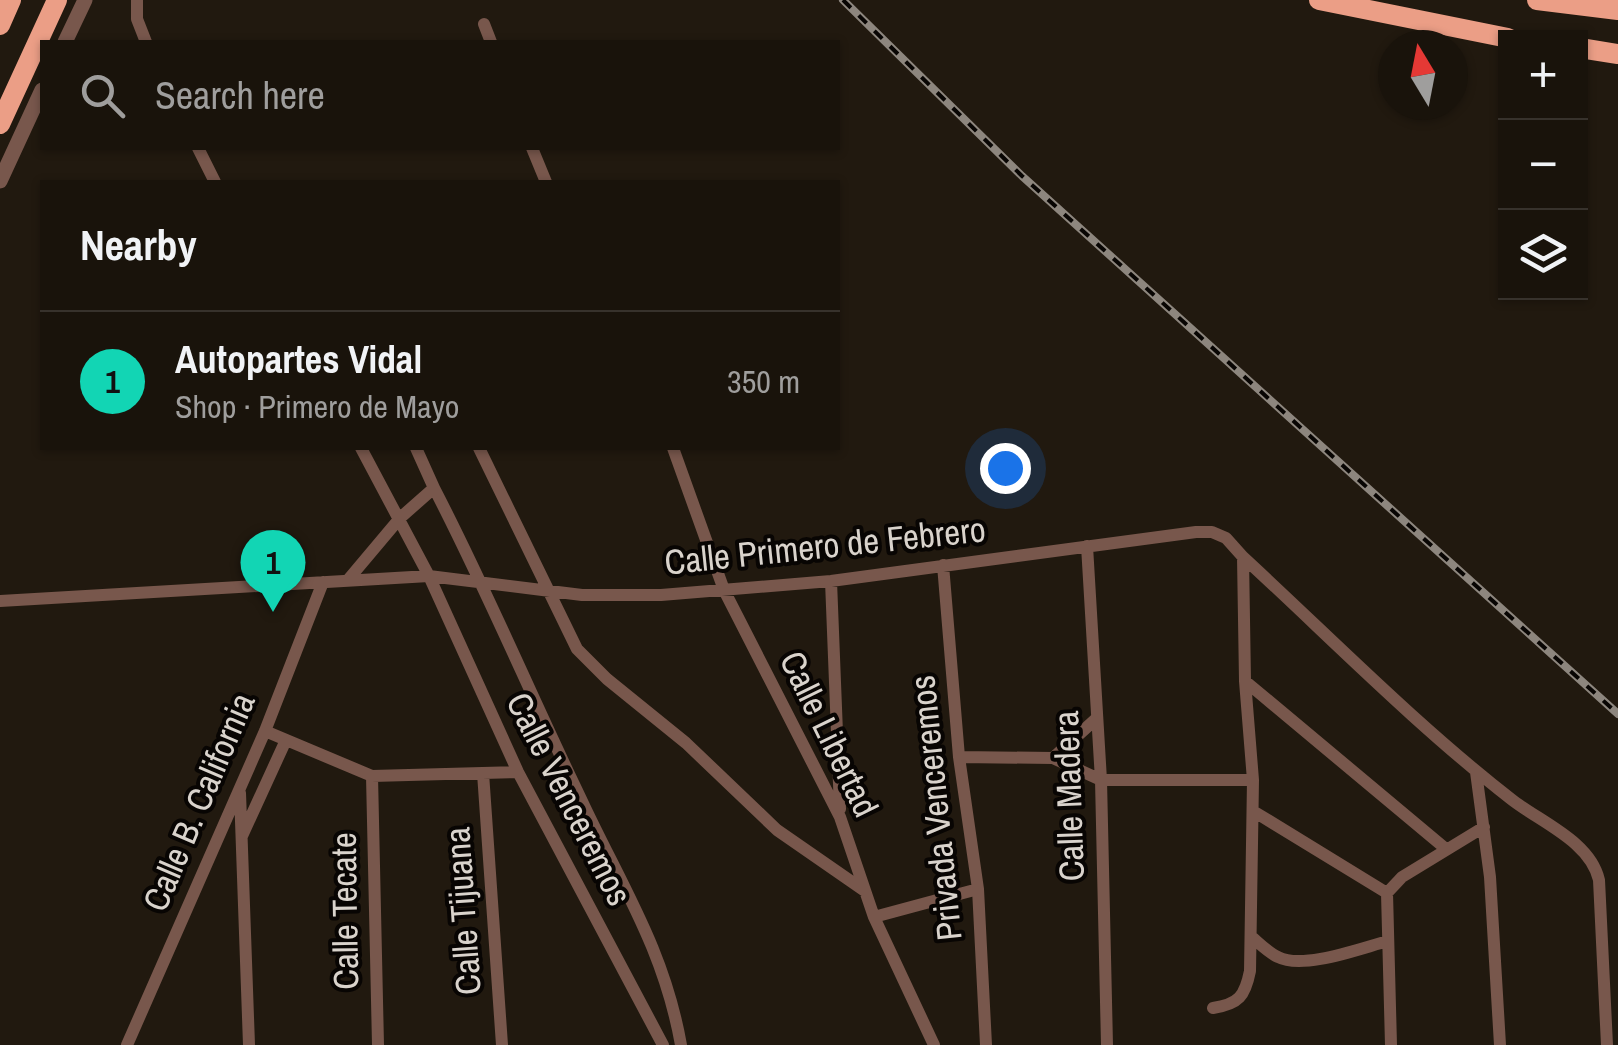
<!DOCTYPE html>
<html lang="en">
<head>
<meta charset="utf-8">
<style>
  :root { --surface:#19130b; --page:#262019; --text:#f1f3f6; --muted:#9f9e9d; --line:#37322c; --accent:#12d5b4 }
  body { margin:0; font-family:"Archivo Narrow",sans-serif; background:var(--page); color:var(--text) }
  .controls { position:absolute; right:30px; top:30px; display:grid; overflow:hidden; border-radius:0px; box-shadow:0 2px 8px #0004 }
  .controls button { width:90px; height:90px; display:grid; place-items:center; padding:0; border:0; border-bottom:2px solid var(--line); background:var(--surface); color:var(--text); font:50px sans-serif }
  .compass { position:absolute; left:1378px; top:30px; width:90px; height:90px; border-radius:50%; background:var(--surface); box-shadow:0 2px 8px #0004; rotate:350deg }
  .you { position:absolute; left:1005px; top:468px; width:35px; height:35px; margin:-25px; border:8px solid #fff; border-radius:50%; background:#1a73e8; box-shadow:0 0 0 15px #1a73e833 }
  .badge { display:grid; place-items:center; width:65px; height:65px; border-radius:50%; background:var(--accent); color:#111; font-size:32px; font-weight:700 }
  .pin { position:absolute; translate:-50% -82px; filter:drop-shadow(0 2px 5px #0008) }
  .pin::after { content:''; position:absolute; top:52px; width:35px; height:30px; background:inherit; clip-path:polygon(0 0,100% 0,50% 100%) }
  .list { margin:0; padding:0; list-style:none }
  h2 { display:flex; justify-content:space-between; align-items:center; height:130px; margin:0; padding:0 40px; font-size:42px }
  h2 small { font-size:32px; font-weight:400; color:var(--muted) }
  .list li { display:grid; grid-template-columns:65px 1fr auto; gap:30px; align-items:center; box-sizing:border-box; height:140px; padding:0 40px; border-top:2px solid var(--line) }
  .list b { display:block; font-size:38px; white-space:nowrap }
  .list p { margin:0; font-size:32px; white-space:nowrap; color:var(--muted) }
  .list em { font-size:32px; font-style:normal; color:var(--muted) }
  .icon { flex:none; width:55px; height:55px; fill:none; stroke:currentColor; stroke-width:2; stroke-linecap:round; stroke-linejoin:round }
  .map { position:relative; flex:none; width:1618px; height:1045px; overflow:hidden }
  .search { position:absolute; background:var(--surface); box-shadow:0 2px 8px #0004; left:40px; top:40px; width:800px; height:110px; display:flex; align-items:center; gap:25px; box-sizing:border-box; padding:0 35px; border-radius:0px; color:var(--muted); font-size:38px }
  .panel { position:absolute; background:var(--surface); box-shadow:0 2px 8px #0004; left:40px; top:180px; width:800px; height:270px; border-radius:0px }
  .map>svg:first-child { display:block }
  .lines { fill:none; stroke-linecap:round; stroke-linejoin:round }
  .minor { stroke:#78574c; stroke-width:12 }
  .tertiary { stroke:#78574c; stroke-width:15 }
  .trunk { stroke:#eb9e86; stroke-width:20 }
  .rail-casing { stroke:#8d867e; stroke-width:8 }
  .rail { stroke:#080503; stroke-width:4; stroke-dasharray:11; stroke-linecap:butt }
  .labels { text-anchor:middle; stroke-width:8; stroke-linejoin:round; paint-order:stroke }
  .street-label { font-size:35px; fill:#d9d3cc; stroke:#080503 }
</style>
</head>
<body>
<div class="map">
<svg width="1618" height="1045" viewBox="0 0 1618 1045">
  <rect width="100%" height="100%" fill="#21190f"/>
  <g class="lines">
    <!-- minor -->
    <path class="minor" d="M 137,0 L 137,19 L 146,42
      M 484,24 L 491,42
      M 198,148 L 215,182
      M 532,148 L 546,182
      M 361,448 L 429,576 L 518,772 L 663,1045
      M 416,448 L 434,488
      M 479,448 L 577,649 L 607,679 L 686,743 L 777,830 L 865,891
      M 673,448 L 724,590 L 840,817 L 874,917 L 934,1045
      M 1087,546 L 1101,780 L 1107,1045
      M 1243,557 C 1331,638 1416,725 1511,799 C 1540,822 1590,841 1599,880 L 1607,1045
      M 943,565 L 959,757 L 978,889 L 986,1045
      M 347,581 L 400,518 L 434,488 C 487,590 531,696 581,799 C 621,885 664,949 681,1045
      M 831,581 L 840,809
      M 0,601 L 429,576 L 582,595 L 661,595 L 831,581 L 1196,532 L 1212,532 L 1226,538 L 1243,557 L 1245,681 L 1253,780 L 1250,971 C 1245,996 1239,1004 1213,1008
      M 1245,681 L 1446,849
      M 265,731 L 372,776 L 518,772
      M 959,757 L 1053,758 L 1101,780 L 1253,780
      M 1053,758 L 1097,718
      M 1476,772 L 1490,877 L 1500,1045
      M 483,773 L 502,1045
      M 372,776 L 378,1045
      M 240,793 L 249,1045
      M 1253,811 L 1387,893
      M 242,836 L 286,740
      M 874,917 L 978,889
      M 1253,938 C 1261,945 1269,953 1278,957 C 1303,970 1361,948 1388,941
      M 127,1045 L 265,731 L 323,582
      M 1391,1045 L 1387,893 L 1402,877 L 1484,827"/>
    <!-- tertiary -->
    <path class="tertiary" d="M 65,42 L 85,0
      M 0,181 L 42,90"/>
    <!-- trunk -->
    <path class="trunk" d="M 1319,0 L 1508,38
      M 1537,0 L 1618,10
      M 0,25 L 11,0
      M 1580,48 L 1618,54
      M 0,124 L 57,0"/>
    <!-- rail casing -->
    <g class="rail-casing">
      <path id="rail" d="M 843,0 L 1022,176 L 1618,714"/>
    </g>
    <!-- rail -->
    <use href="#rail" class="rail"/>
  </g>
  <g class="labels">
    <!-- street labels -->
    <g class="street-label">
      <text transform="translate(825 546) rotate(-6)" y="12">Calle Primero de Febrero</text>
      <text transform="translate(829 734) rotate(64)" y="12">Calle Libertad</text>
      <text transform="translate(1069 796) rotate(-92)" y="12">Calle Madera</text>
      <text transform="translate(569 799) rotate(63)" y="12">Calle Venceremos</text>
      <text transform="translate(199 802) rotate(-67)" y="12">Calle B. California</text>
      <text transform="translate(936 808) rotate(-96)" y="12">Privada Venceremos</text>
      <text transform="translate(345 911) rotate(-91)" y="12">Calle Tecate</text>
      <text transform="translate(463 911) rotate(-94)" y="12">Calle Tijuana</text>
    </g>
  </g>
</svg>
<div class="controls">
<button>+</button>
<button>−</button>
<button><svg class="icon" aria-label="layers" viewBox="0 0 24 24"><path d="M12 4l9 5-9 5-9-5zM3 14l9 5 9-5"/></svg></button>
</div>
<svg class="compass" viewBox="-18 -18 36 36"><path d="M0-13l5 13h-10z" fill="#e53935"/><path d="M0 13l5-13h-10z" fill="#9f9e9d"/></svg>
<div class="you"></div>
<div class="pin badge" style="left:273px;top:612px">1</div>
<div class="search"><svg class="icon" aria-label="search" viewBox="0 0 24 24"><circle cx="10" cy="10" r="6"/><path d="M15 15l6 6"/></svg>Search here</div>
<section class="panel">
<h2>Nearby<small></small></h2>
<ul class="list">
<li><span class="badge">1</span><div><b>Autopartes Vidal</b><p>Shop · Primero de Mayo</p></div><em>350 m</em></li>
</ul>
</section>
</div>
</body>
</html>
